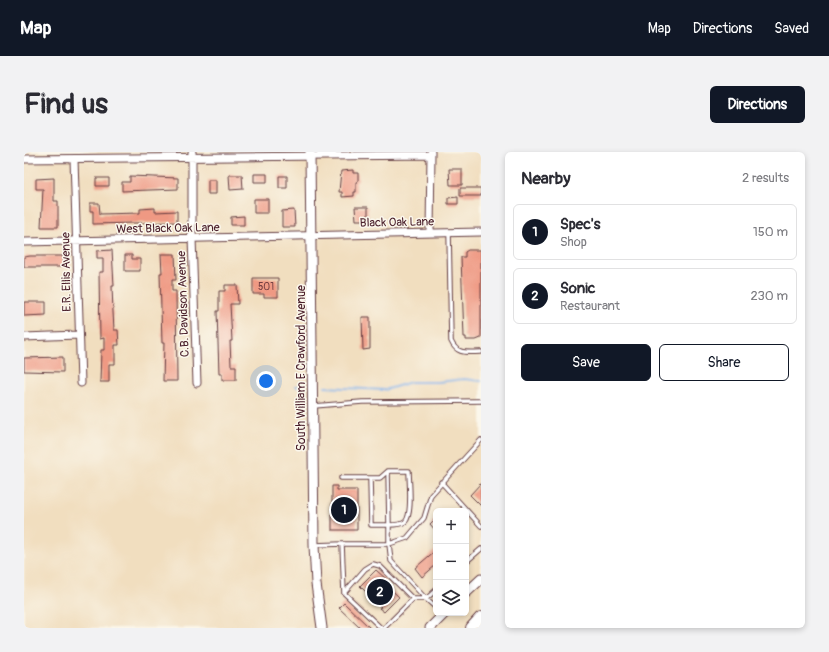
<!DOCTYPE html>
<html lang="en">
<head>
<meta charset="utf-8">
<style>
  :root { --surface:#fff; --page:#f2f2f3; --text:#2b2b33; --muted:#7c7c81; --line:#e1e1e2; --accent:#111827 }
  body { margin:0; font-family:Pangolin,sans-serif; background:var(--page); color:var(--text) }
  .controls { position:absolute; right:12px; bottom:12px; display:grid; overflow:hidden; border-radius:6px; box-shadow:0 2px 6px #0003 }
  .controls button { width:36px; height:36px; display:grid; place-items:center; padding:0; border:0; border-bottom:1px solid var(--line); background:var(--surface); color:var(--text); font:20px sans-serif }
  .you { position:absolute; left:242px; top:229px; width:14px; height:14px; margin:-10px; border:3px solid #fff; border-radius:50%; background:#1a73e8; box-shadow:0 0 0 6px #1a73e833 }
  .badge { display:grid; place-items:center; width:26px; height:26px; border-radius:50%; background:var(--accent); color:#fff; font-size:13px; font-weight:700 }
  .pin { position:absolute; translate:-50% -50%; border:2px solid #fff; box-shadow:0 1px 4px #0006 }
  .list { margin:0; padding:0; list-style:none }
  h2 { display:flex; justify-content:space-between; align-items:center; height:52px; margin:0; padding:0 16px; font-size:17px }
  h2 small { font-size:13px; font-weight:400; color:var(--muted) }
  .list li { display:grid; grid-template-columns:26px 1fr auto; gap:12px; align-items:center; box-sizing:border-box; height:56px; margin:0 8px 8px; padding:0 8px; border:1px solid var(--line); border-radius:6px }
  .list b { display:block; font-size:15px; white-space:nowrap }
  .list p { margin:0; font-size:13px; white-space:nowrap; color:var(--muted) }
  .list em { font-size:13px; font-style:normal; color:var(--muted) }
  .actions { display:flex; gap:8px; padding:12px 16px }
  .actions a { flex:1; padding:9px 0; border:1px solid var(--accent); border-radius:6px; text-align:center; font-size:14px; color:var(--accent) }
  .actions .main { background:var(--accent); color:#fff }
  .icon { flex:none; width:22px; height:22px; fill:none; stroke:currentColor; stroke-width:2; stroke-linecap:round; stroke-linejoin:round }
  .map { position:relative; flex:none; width:457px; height:476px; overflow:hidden; border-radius:6px }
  header { display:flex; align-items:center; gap:24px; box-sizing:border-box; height:56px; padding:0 20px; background:var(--accent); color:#fff }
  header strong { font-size:19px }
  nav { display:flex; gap:22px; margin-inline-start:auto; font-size:14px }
  .intro { display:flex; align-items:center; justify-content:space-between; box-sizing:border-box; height:96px; padding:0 24px }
  h1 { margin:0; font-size:28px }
  .button { padding:10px 18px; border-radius:6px; background:var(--accent); color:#fff; font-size:14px; font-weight:700 }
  main { display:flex; gap:24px; padding:0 24px }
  aside { flex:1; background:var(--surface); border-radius:6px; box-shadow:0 2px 6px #0003 }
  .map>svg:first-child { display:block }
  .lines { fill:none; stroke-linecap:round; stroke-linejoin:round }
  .stream { stroke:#7cafe9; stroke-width:2 }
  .building { fill:#ef9983 }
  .lane-casing { stroke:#633c41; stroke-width:5.5 }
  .street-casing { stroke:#633c41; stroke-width:9 }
  .secondary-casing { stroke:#633c41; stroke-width:11 }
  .highway-casing { stroke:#633c41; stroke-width:14 }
  .lane { stroke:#fff; stroke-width:3.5 }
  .street { stroke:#fff; stroke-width:7 }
  .secondary { stroke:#fff; stroke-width:9 }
  .highway { stroke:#fff; stroke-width:12 }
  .labels { text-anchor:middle; stroke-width:3; stroke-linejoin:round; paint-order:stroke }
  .number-label { font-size:10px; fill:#733e41 }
  .street-label { font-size:12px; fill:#4a1f2b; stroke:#fbf7ec }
</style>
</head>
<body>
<header>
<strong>Map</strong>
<nav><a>Map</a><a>Directions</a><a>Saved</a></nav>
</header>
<div class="intro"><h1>Find us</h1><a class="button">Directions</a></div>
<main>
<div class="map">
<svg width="457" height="476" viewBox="0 0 457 476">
  <rect width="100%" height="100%" fill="#fbf7ec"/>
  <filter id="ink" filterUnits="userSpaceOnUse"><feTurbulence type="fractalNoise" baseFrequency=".025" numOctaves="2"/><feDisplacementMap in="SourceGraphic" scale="8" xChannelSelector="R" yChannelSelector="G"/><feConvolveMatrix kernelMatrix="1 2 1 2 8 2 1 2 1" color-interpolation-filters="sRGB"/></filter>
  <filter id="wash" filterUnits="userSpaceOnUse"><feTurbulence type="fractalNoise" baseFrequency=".012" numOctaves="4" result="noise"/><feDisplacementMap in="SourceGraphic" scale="16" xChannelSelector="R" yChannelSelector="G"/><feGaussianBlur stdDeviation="0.9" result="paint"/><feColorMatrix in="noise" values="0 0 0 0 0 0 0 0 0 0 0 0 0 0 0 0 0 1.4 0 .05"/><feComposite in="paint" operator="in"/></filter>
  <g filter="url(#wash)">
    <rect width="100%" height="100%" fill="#f1debf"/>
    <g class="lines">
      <!-- stream -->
      <path class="stream" d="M 272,234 L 281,236
        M 301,235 L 361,238 L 387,230 L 414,230 L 440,227 L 457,229"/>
    </g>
    <g id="blocks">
      <!-- building -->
      <path class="building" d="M 425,17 L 438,17 L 438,33 L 426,33 Z
        M 329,18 L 329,21 L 334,21 L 334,29 L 332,30 L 332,40 L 330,40 L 330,44 L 318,45 L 318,40 L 315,40 L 317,19 Z
        M 230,22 L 243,22 L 243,30 L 230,30 Z
        M 205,23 L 218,23 L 219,37 L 206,38 Z
        M 106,24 L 154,26 L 154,37 L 98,39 L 98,30 L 106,30 Z
        M 255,24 L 263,24 L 263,36 L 255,36 Z
        M 30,26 L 30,49 L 34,49 L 34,75 L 17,75 L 19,37 L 12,37 L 12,27 Z
        M 72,26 L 85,26 L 85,34 L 72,34 Z
        M 184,28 L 192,28 L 192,42 L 184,42 Z
        M 436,36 L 457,36 L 457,44 L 436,44 Z
        M 434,45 L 434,52 L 424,52 L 424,46 Z
        M 230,47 L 244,47 L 244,61 L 230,61 Z
        M 66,51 L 75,51 L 76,62 L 116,61 L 116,57 L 131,56 L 131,60 L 153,59 L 153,70 L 69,72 L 69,59 L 66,59 Z
        M 331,55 L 344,55 L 344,68 L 332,68 Z
        M 270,58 L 271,75 L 258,75 L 258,59 Z
        M 220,64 L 220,73 L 207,73 L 207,65 Z
        M 88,98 L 90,134 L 88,134 L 89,160 L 90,178 L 94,178 L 95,193 L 91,193 L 91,212 L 85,212 L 85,230 L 76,230 L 77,198 L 80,198 L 80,186 L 76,187 L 75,120 L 79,120 L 79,106 L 73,106 L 73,99 Z
        M 444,98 L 457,98 L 457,186 L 452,188 L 442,188 L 442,185 L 440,185 L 437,105 L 441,105 L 441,100 Z
        M 137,102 L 151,102 L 152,128 L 148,128 L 148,139 L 152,139 L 153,229 L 139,229 L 140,191 L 138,191 L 136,121 L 138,121 Z
        M 101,103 L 108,103 L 108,107 L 116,107 L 116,119 L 101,119 Z
        M 6,104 L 39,104 L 39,115 L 0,115 L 0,105 Z
        M 229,126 L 254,126 L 254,145 L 240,145 L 240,142 L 229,142 Z
        M 201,133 L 213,133 L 214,152 L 206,152 L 208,189 L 206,189 L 207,214 L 212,214 L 212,228 L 198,228 L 198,222 L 195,222 L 193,159 L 195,159 L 195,139 L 201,139 Z
        M 0,150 L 22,150 L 22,163 L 0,164 Z
        M 338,165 L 346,165 L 346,197 L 339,198 Z
        M 39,205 L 39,220 L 0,219 L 0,206 Z
        M 457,331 L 457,354 L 446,343 Z
        M 308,334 L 313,334 L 313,338 L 333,338 L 333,378 L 308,378 Z
        M 412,366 L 412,379 L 406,372 Z
        M 412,398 L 412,413 L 398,425 L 391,416 Z
        M 352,418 L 362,427 L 359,430 L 375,445 L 360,460 L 355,456 L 357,455 L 336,434 Z
        M 320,451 L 346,476 L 336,476 L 315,456 Z"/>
    </g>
  </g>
  <g filter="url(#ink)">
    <use href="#blocks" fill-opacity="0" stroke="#633c41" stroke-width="1"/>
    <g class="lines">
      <!-- lane casing -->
      <g class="lane-casing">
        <path id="lane" d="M 425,80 L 427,189 C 433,203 443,200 457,200
          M 290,254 L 338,250 L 457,249
          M 317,326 L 356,326 L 364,319 L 385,319 C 385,330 389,363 381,370 C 376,373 371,373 365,373 L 365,392 L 383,386 L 400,366 L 407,343 L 457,288
          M 346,326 L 347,373 L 365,373 L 364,319
          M 417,330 L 457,374
          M 318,392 L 365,392 L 367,409 L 402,447 L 412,438
          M 291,393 L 318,392 L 320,441 L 357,476
          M 442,410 L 457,397
          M 320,441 L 341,417 L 349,412 L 356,414 L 389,447
          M 360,476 L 389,447 L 402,447 L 412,456"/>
      </g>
      <!-- street casing -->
      <g class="street-casing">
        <path id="street" d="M 168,0 L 168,86 L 173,231
          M 0,7 L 407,3
          M 50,7 L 57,231
          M 406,80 L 407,0
          M 0,90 L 457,80
          M 0,185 L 54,183"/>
      </g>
      <!-- secondary casing -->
      <g class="secondary-casing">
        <path id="secondary" d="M 286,0 L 290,393 L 292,432 L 298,476
          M 442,441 L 457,427
          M 406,476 L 421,461"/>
      </g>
      <!-- highway casing -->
      <g class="highway-casing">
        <path id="highway" d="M 448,476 L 457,466"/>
      </g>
      <!-- lane -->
      <use href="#lane" class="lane"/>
      <!-- street -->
      <use href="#street" class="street"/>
      <!-- secondary -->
      <use href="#secondary" class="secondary"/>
      <!-- highway -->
      <use href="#highway" class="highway"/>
    </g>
  </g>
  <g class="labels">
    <!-- number labels -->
    <g class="number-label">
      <text x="242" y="138">501</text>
    </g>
    <!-- street labels -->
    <g class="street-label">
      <text transform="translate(373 70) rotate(-1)" y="4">Black Oak Lane</text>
      <text transform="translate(144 76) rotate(-1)" y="4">West Black Oak Lane</text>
      <text transform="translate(42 120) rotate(-91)" y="4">E.R. Ellis Avenue</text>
      <text transform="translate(159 152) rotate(-92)" y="4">C.B. Davidson Avenue</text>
      <text transform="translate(277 216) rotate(-90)" y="4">South William E Crawford Avenue</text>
    </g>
  </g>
</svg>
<div class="controls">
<button>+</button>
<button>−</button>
<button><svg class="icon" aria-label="layers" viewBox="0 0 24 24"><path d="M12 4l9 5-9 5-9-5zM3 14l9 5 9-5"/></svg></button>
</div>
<div class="you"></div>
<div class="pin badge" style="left:320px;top:358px">1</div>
<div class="pin badge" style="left:356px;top:440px">2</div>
</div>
<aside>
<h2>Nearby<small>2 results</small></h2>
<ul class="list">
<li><span class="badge">1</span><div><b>Spec's</b><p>Shop</p></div><em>150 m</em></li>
<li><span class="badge">2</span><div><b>Sonic</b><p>Restaurant</p></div><em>230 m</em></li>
</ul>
<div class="actions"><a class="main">Save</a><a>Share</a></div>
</aside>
</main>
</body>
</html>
